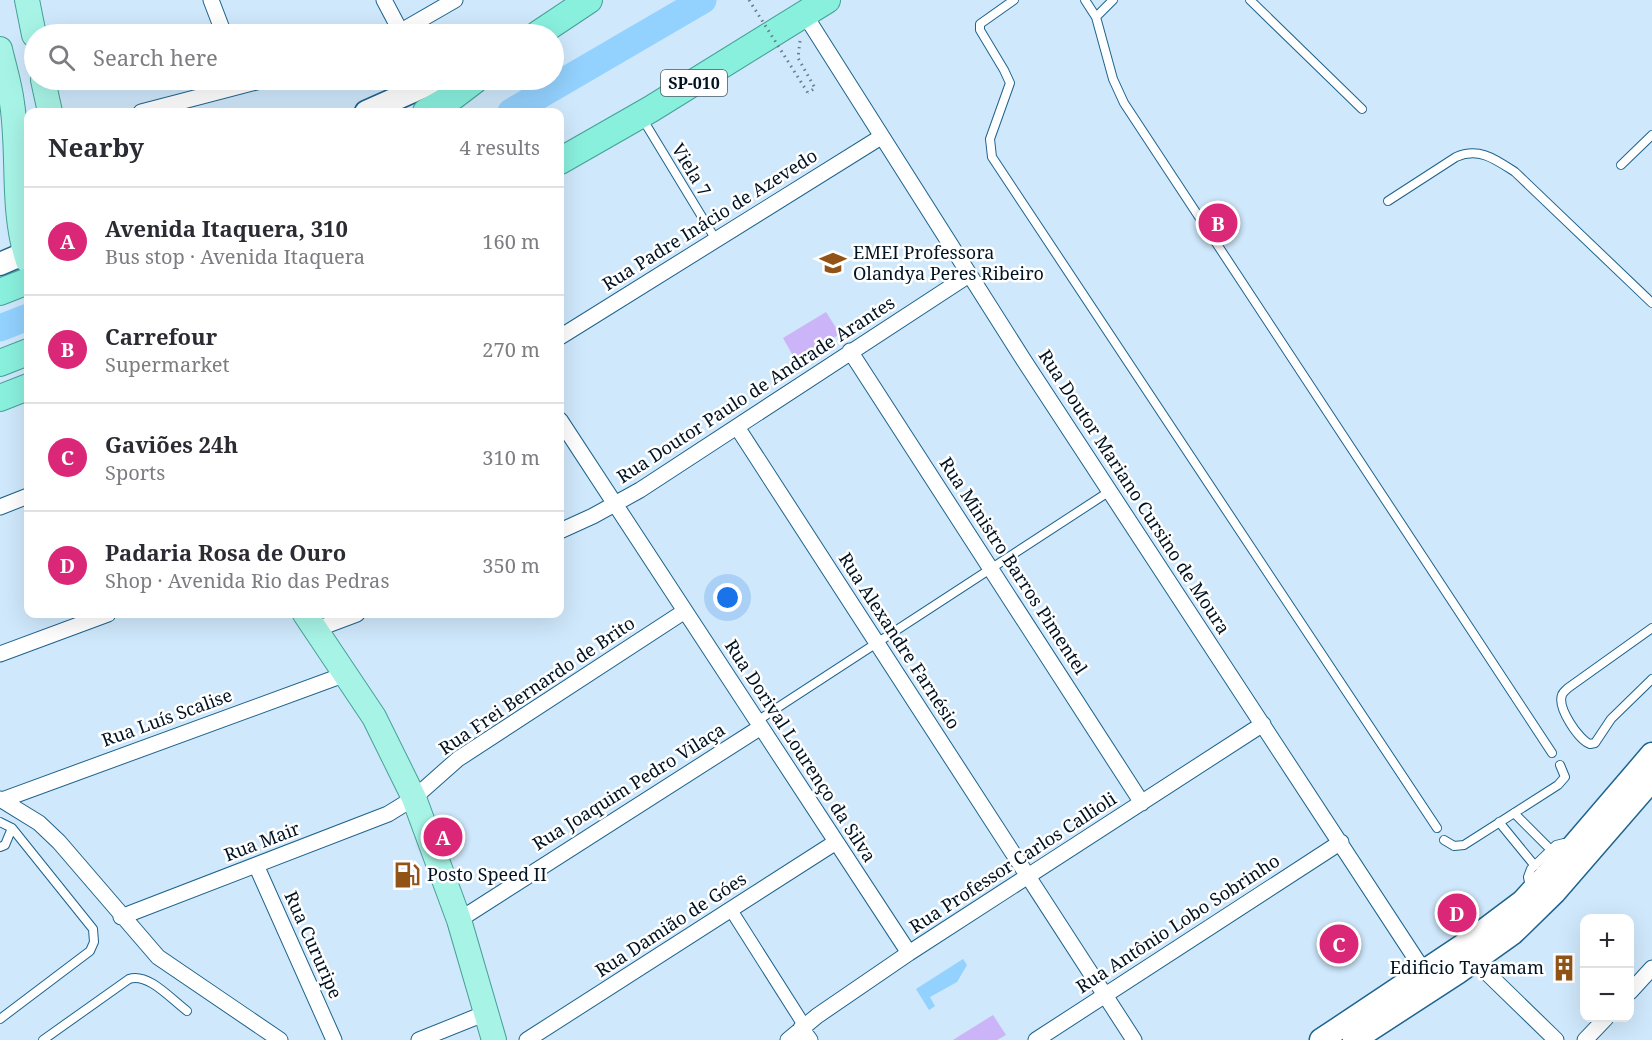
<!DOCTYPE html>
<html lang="en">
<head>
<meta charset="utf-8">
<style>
  :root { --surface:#fff; --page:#f7f7f7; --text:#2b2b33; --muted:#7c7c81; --line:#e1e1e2; --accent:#db2777 }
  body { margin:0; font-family:"Noto Serif",serif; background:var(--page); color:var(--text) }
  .controls { position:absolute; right:18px; bottom:18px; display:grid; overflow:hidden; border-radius:12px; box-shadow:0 6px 24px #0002 }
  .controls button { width:54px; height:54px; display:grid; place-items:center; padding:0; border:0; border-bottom:2px solid var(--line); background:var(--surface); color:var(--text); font:30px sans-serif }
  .you { position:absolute; left:728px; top:598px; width:21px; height:21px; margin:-15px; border:4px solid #fff; border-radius:50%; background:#1a73e8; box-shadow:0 0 0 9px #1a73e833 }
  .badge { display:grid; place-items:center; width:39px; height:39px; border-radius:50%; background:var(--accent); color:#fff; font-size:20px; font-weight:700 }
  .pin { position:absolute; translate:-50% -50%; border:3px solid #fff; box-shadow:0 2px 6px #0006 }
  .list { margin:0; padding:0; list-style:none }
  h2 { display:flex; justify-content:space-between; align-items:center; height:78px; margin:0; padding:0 24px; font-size:26px }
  h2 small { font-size:20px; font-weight:400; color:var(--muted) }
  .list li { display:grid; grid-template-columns:39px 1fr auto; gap:18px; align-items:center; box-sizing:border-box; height:108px; padding:0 24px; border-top:2px solid var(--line) }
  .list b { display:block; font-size:22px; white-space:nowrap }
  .list p { margin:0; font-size:20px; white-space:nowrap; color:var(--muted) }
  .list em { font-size:20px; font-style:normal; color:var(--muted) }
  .icon { flex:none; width:33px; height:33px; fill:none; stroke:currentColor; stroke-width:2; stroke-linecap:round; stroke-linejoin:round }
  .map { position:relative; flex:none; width:1652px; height:1040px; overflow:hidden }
  .search { position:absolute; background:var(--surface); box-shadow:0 6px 24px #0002; left:24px; top:24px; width:540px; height:66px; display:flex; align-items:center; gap:15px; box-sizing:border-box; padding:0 21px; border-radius:33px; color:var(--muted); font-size:22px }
  .panel { position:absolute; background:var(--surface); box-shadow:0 6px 24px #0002; left:24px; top:108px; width:540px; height:510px; border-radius:12px }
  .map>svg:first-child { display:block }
  .green { fill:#cbb4f7 }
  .water { fill:#93d1fe }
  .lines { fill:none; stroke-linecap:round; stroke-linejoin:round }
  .river { stroke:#93d1fe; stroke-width:27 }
  .service-casing { stroke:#1e638d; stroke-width:10 }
  .pedestrian-casing { stroke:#1e638d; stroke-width:14 }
  .minor-casing { stroke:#1e638d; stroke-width:17 }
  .secondary-casing { stroke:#1e638d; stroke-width:25 }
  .primary-casing { stroke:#46a097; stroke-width:26 }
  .trunk-casing { stroke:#46a097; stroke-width:28 }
  .path { stroke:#667c8d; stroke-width:3; stroke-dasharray:1.5 4.5; stroke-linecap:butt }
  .service { stroke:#fff; stroke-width:8 }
  .pedestrian { stroke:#fff; stroke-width:12 }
  .minor { stroke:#fff; stroke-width:15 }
  .secondary { stroke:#fff; stroke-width:22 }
  .primary { stroke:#a7f4e6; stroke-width:24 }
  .trunk { stroke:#8af0de; stroke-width:26 }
  .path-bridge { stroke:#667c8d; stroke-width:3; stroke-dasharray:1.5 4.5; stroke-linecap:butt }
  .labels { text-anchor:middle; stroke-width:5; stroke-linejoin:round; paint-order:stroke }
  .shield { fill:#fff; stroke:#4c5a65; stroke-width:1.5 }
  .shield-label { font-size:16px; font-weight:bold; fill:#001323 }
  .street-label { font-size:18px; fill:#001323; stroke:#fff }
  .poi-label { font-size:18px; fill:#001323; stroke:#fff; text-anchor:start }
</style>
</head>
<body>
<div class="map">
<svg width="1652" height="1040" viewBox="0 0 1652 1040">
  <rect width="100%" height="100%" fill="#cfe8fb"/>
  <!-- green -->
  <path class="green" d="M 826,312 L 840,334 L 796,361 L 783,338 Z
    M 993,1015 L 1006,1035 L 997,1040 L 953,1040 Z"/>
  <!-- water -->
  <path class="water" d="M 963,959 L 967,965 L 957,982 L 930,997 L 935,1006 L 929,1010 L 916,989 Z"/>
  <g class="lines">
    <!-- river -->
    <path class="river" d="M 511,112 L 703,0
      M 0,328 L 28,317"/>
    <!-- service casing -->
    <g class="service-casing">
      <path id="service" d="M 1014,0 L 980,24 L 980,30 L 1004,70 L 1010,83 L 990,139 L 992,157 L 1437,828
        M 1085,0 L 1096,17 L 1113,79 L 1124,103 L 1552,753
        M 1250,0 L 1362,109
        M 1096,17 L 1113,0
        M 642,118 L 716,240
        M 1621,165 L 1652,135
        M 1388,201 L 1456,157 C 1479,147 1495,159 1515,172 L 1652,303
        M 1652,628 L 1568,688 C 1566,690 1563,692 1562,695 C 1557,708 1579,740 1590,744 L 1595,743 L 1611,719 L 1652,679
        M 757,721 L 1110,491
        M 1514,813 L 1551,850
        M 0,822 L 12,828 L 5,845 L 0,847
        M 1499,822 L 1535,866
        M 1444,840 L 1454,846 L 1464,845 L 1558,785 L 1565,777 L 1560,765
        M 1530,887 L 1528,877 L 1531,869 L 1556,845 L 1564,843 L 1569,844
        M 0,1019 L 90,951 L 94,942 L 93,929 L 12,828
        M 43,1040 L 129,979 C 148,972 172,1000 187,1011"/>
    </g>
    <!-- pedestrian casing -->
    <g class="pedestrian-casing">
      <path id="pedestrian" d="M 731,910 L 804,1025"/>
    </g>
    <!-- minor casing -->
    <g class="minor-casing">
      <path id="minor" d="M 211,0 L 224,34
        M 384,0 L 402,34
        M 805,15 L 1023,359 L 1429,979
        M 396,34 L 455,0
        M 141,112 L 264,80
        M 560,337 L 881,137
        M 850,351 L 1142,803
        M 560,420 L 909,953
        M 737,427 L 1134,1040
        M 0,507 L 28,496
        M 560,531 L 593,516 L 640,490 L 969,275
        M 317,629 L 357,614
        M 0,654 L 108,614
        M 0,799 L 39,823 L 59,842 L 158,957 L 280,1040
        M 2,800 L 346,674
        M 256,865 L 334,1040
        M 121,917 L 388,814 L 414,798 L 458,759 L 685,611
        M 459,920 L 761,727
        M 1477,959 L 1484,970 L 1556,1040
        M 1630,992 L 1652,968
        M 801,1028 L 810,1040
        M 419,1040 L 486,1013
        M 527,1040 L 836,842
        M 788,1040 L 817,1016 L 909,953 L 1263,724
        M 1036,1040 L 1341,842
        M 1585,1040 L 1606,1018"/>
    </g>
    <!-- secondary casing -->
    <g class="secondary-casing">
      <path id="secondary" d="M 366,112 L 438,80
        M 0,264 L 28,252
        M 1321,1040 L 1471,940 L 1523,901 L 1574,845 L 1652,754
        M 1354,1040 L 1457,973 L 1513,933 L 1554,893 L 1652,780"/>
    </g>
    <!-- primary casing -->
    <g class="primary-casing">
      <path id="primary" d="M 27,0 L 34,35
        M 0,49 C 4,67 10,85 12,103 C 20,156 11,210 28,261
        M 43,80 L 50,112
        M 305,614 L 374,717 L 414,798 L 459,920 L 494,1040"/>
    </g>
    <!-- trunk casing -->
    <g class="trunk-casing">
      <path id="trunk" d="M 538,34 L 589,0
        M 426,112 L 454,96 L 475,80
        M 560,161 L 651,109 L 827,0
        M 0,292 L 28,281
        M 0,363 L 28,352
        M 0,398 L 28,387"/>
    </g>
    <!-- path -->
    <path class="path" d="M 800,41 L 798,58 L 815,88 L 808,93"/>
    <!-- service -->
    <use href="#service" class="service"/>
    <!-- pedestrian -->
    <use href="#pedestrian" class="pedestrian"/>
    <!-- minor -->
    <use href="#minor" class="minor"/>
    <!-- secondary -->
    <use href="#secondary" class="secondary"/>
    <!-- primary -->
    <use href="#primary" class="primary"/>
    <!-- trunk -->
    <use href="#trunk" class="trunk"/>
    <!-- path-bridge -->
    <path class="path-bridge" d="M 749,0 L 808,93"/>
  </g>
  <!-- icons -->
  <defs>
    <g id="school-bare" transform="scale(2.07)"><path d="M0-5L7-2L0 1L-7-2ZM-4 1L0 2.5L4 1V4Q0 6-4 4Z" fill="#915416" stroke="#fff" stroke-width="2.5" paint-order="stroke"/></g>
    <g id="fuel-bare" transform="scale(2.07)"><path d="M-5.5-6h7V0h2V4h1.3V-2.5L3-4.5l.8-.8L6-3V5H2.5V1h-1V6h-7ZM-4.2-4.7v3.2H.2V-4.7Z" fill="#915416" stroke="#fff" stroke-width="2.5" paint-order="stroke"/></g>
    <g id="building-bare" transform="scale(2.07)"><path d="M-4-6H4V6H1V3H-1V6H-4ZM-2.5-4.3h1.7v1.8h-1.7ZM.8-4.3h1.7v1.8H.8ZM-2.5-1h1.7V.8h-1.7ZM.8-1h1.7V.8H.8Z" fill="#915416" stroke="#fff" stroke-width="2.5" paint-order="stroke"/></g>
  </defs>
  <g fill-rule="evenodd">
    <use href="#school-bare" x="833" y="263"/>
    <use href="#fuel-bare" x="407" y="875"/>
    <use href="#building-bare" x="1564" y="968"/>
  </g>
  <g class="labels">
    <!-- shield labels -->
    <rect class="shield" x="661" y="70" width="66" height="26" rx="4.5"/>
    <g class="shield-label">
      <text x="694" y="89">SP-010</text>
    </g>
    <!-- street labels -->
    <g class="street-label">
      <text transform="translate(691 170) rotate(59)" y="6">Viela 7</text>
      <text transform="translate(710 220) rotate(-32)" y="6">Rua Padre Inácio de Azevedo</text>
      <text transform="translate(756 390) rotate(-33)" y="6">Rua Doutor Paulo de Andrade Arantes</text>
      <text transform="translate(1134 492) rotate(57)" y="6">Rua Doutor Mariano Cursino de Moura</text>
      <text transform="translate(1013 566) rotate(57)" y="6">Rua Ministro Barros Pimentel</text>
      <text transform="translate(899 641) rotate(57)" y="6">Rua Alexandre Farnésio</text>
      <text transform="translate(537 686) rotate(-34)" y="6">Rua Frei Bernardo de Brito</text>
      <text transform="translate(167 718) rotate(-20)" y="6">Rua Luís Scalise</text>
      <text transform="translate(800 751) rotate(57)" y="6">Rua Dorival Lourenço da Silva</text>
      <text transform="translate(629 787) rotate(-32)" y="6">Rua Joaquim Pedro Vilaça</text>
      <text transform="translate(262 842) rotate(-21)" y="6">Rua Mair</text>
      <text transform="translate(1013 863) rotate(-33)" y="6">Rua Professor Carlos Callioli</text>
      <text transform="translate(1178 924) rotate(-33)" y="6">Rua Antônio Lobo Sobrinho</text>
      <text transform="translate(671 925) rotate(-33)" y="6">Rua Damião de Góes</text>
      <text transform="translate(313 945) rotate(66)" y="6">Rua Cururipe</text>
    </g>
    <!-- poi labels -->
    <g class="poi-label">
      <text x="853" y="259">EMEI Professora<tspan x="853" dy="21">Olandya Peres Ribeiro</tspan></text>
      <text x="427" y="881">Posto Speed II</text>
      <text x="1544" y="974" text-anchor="end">Edificio Tayamam</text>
    </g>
  </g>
</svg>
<div class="controls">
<button>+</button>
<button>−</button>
</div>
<div class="you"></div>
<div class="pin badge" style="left:443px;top:837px">A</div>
<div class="pin badge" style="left:1218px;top:223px">B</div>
<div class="pin badge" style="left:1339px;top:944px">C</div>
<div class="pin badge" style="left:1457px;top:913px">D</div>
<div class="search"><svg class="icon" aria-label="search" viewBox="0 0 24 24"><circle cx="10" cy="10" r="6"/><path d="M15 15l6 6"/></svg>Search here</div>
<section class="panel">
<h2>Nearby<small>4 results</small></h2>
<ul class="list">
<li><span class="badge">A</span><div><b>Avenida Itaquera, 310</b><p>Bus stop · Avenida Itaquera</p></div><em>160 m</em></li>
<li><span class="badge">B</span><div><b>Carrefour</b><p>Supermarket</p></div><em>270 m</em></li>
<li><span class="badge">C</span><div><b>Gaviões 24h</b><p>Sports</p></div><em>310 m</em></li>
<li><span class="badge">D</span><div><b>Padaria Rosa de Ouro</b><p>Shop · Avenida Rio das Pedras</p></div><em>350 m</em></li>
</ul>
</section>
</div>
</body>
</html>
